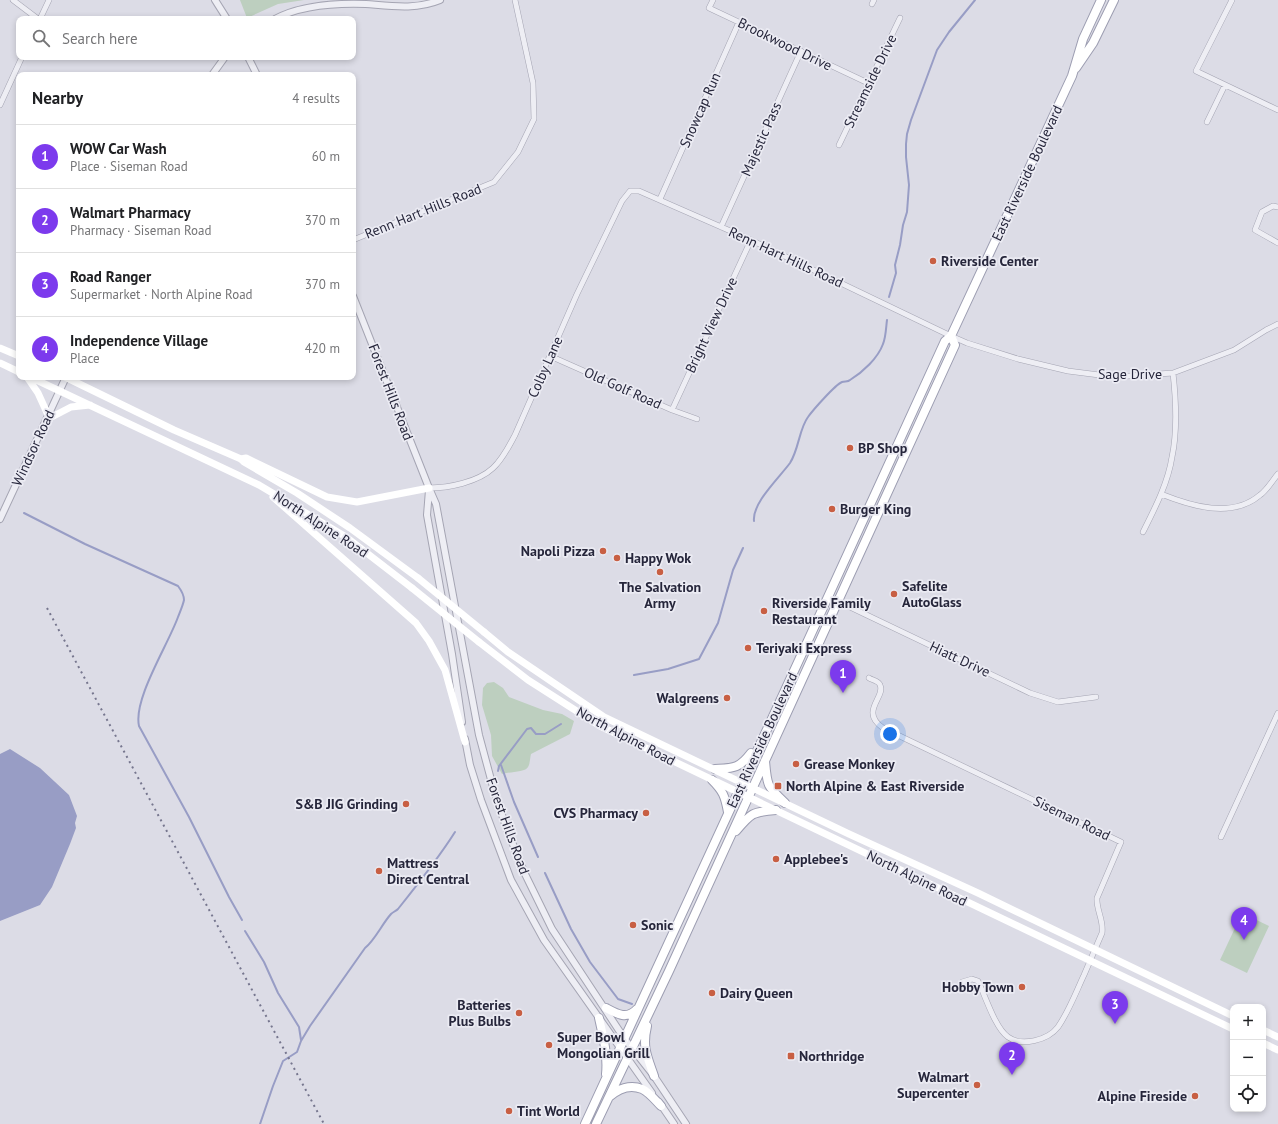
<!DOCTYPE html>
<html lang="en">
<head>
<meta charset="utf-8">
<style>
  :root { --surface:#fff; --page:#f6f6f6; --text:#202124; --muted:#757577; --line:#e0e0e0; --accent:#7c3aed }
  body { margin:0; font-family:"PT Sans",sans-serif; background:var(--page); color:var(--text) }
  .controls { position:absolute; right:12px; bottom:12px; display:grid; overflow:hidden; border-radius:8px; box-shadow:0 2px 6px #0003 }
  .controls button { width:36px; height:36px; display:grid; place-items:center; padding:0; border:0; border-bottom:1px solid var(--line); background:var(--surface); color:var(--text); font:20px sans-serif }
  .you { position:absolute; left:890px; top:734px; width:14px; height:14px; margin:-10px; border:3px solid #fff; border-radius:50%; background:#1a73e8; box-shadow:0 0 0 6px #1a73e833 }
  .badge { display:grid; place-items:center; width:26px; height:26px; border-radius:50%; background:var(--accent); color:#fff; font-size:13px; font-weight:700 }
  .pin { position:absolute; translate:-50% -33px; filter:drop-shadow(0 1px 2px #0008) }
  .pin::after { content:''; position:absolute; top:21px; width:14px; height:12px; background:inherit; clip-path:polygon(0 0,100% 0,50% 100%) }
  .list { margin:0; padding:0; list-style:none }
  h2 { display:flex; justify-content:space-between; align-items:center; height:52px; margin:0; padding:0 16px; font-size:17px }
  h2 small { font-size:13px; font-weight:400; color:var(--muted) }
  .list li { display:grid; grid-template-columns:26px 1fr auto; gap:12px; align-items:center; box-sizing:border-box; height:64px; padding:0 16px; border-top:1px solid var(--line) }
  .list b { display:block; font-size:15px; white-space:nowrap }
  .list p { margin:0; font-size:13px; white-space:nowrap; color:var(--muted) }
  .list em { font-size:13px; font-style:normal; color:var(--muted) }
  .icon { flex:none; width:22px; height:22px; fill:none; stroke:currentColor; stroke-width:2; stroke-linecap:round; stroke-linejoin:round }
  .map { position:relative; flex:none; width:1278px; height:1124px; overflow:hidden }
  .search { position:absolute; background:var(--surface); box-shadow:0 2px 6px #0003; left:16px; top:16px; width:340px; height:44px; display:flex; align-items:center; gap:10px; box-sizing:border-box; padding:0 14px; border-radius:8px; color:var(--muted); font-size:15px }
  .panel { position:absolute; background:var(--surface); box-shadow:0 2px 6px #0003; left:16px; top:72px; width:340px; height:308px; border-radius:8px }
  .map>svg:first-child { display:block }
  .green { fill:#bdcfbf }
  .water { fill:#989dc5 }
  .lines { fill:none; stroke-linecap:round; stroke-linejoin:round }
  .stream { stroke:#989dc5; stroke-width:2 }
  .minor-casing { stroke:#a5a5b3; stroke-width:6 }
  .tertiary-casing { stroke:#a5a5b3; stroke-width:8 }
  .primary-casing { stroke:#9c9db1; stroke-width:10 }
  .minor { stroke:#eeeef4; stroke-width:5 }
  .tertiary { stroke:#eeeef4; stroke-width:6 }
  .secondary { stroke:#fff; stroke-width:7 }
  .primary { stroke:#fff; stroke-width:8 }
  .rail { stroke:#76768e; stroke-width:2; stroke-dasharray:2 4; stroke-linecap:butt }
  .secondary-bridge { stroke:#fff; stroke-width:7 }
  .poi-dot { fill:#c85f43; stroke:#ebebf3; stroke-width:1.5 }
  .labels { text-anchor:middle; stroke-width:3.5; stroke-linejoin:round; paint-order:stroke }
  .street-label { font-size:14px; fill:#26263b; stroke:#ebebf3 }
  .poi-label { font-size:14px; font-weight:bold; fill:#26263b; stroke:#ebebf3; text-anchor:start }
</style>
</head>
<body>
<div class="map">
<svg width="1278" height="1124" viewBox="0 0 1278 1124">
  <rect width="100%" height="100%" fill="#dcdce6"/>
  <!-- green -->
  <path class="green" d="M 240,0 L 304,0 L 278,4 L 247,18 Z
    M 494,682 L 503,688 L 509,697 L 543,710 L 562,714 L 574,721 L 570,734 L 531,754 C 530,758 530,764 528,767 C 526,772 509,772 502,774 L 492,756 L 491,735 L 482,705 L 483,688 L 487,683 Z
    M 1242,913 L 1269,926 L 1247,973 L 1220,960 Z"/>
  <!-- water -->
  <path class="water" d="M 10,749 L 40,768 L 69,795 L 77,816 L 75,823 L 76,828 L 70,844 L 52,887 L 40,905 L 0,921 L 0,754 Z"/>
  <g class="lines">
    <!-- stream -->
    <path class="stream" d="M 889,297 L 896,273 L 895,265 L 900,245 L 903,225 L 907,212 L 909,185 L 906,157 L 906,144 L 907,134 L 911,120 L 937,50 L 949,32 L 975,0
      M 24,513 L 85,544 L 178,586 C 181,590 184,595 184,600 C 183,605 180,612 178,617 C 168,645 133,699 139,726 L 189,817 L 229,897 L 242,920
      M 754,521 C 752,503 779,478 790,463 C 799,449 799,429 808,417 C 813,410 835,385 842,382 C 845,381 848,382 850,380 C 863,372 878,358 883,344 C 886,337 886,327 887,320
      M 634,675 L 668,669 L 699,659 L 718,623 L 733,570 L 743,548
      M 501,765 L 514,802 L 538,857
      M 498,771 L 499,766 L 527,729 L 531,728 L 536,734 L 545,734 L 561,724
      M 545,873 L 571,929 L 590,962 L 618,999 L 632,1004
      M 245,931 L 264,962 L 278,993 L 299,1027 L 301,1040
      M 260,1124 L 273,1086 L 283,1061 L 297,1052 L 301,1041 L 310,1026 L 365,948 C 375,940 382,924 391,914 C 393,912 396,911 398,909 C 418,884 438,859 455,832"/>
    <!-- minor casing -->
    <g class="minor-casing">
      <path id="minor" d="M 13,0 L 38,19
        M 713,0 L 709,8 L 868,83
        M 1232,0 L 1196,71 L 1278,110
        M 872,4 L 874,0
        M 40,19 L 49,0
        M 0,105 L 22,57
        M 1207,122 L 1225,85
        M 839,145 L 900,18
        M 660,199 L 739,22
        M 1278,207 L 1273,206 L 1262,212 L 1255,230 L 1278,243
        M 721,227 L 801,51
        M 353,240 L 494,182 L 518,152 L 534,119 L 533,83 L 515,0
        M 550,356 L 672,410 L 697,419
        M 672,410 L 751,240
        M 429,488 C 449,488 478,482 493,468 C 503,459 509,446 515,435 L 577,294 L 622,201 L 630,191 L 639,191 L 751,240 L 951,336 L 967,343 L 1018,359 L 1068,371 L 1115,377 L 1173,373 L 1234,350 L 1266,330 L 1278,324
        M 1161,494 C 1191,506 1232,519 1260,495 C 1267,490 1272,481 1278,474
        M 1143,532 C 1155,508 1168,483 1172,457 C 1178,429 1176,400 1173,373
        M 829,597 L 1030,693 L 1058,702 L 1096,697
        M 869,678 C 872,680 879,681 880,685 C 886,697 859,711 883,728 L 1121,842 L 1097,898 C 1096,910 1104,920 1102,933 C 1096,947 1090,961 1084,975 C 1076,992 1069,1011 1058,1027 C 1048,1040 1022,1047 1008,1037 C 995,1028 985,995 978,981 L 972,979 L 962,982
        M 1221,837 L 1278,713"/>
    </g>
    <!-- tertiary casing -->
    <g class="tertiary-casing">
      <path id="tertiary" d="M 215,0 L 227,19
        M 275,19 C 301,5 337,3 366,4 C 391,6 416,10 440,0
        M 248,57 L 257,75
        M 212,75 L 225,57
        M 353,296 L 429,488 L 436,504 L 479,735 L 493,787 L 506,827 L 525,874 L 552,929 L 624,1038 L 654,1076 L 686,1124
        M 429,490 L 427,515 L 452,654 L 462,722
        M 0,519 L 66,377
        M 465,739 L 470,765 L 481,800 L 511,880 L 544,940 L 652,1093
        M 659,1102 L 674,1124"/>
    </g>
    <!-- primary casing -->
    <g class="primary-casing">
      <path id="primary" d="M 1076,68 L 1093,43 L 1114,0
        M 765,761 C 767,786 767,786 785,803
        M 715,769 C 733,768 739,769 751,753
        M 712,780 C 723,791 725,796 728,812
        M 736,831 C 751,813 752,812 776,810
        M 606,1008 C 617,1014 627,1020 637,1009
        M 599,1018 C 603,1036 608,1055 606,1074
        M 647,1026 C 642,1047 647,1056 654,1076
        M 609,1097 C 618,1089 630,1084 642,1089 C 649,1092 656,1101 661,1106
        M 585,1124 C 704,862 827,603 945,341 L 951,336 L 1072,76 L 1083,39 L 1101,0
        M 596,1124 L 669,971 L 955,345 L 951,336"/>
    </g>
    <!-- minor -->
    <use href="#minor" class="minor"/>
    <!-- tertiary -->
    <use href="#tertiary" class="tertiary"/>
    <!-- secondary -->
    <path class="secondary" d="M 0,348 L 19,356
      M 0,363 L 19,372
      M 27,377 L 38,393 L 48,415
      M 30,377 L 259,485 L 346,537 L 412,588
      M 65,377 L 174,430 L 241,459 L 244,462 L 297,493 L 350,528 L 418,578
      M 46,420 L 71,407 L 90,405
      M 241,459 L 246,458 L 327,497 L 357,502 L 429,488
      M 273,497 L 416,623 L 429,641 L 445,670 L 465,742
      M 484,632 L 508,652 L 604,717 L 849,834 L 978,893 L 1233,1016
      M 479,642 L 528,680 L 600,726 L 1233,1029
      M 1263,1030 L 1278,1037
      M 1263,1043 L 1278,1050"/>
    <!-- primary -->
    <use href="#primary" class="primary"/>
    <!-- rail -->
    <path class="rail" d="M 47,608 L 324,1124"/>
    <!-- secondary-bridge -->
    <path class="secondary-bridge" d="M 418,578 L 484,632
      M 412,588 L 479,642"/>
  </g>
  <!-- markers -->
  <g class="poi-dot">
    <circle cx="933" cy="261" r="4"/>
    <circle cx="850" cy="448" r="4"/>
    <circle cx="832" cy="509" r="4"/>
    <circle cx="603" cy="551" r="4"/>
    <circle cx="617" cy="558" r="4"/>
    <circle cx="660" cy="572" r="4"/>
    <circle cx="894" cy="594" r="4"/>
    <circle cx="764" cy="611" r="4"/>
    <circle cx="748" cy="648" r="4"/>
    <circle cx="727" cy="698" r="4"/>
    <circle cx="796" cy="764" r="4"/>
    <rect x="774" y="782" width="8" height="8" rx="2"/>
    <circle cx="406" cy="804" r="4"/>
    <circle cx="646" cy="813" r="4"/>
    <circle cx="776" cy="859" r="4"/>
    <circle cx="379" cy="871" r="4"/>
    <circle cx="633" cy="925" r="4"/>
    <circle cx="1022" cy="987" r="4"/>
    <circle cx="712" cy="993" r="4"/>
    <circle cx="519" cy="1013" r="4"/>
    <circle cx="549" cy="1045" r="4"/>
    <rect x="787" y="1052" width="8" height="8" rx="2"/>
    <circle cx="977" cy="1085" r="4"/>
    <circle cx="1195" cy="1096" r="4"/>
    <circle cx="509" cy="1111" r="4"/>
  </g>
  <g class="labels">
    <!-- street labels -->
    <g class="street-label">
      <text transform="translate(785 44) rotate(26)" y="5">Brookwood Drive</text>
      <text transform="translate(870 81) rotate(-64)" y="5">Streamside Drive</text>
      <text transform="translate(700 110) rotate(-66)" y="5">Snowcap Run</text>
      <text transform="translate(761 139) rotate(-66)" y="5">Majestic Pass</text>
      <text transform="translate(1027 173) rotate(-65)" y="5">East Riverside Boulevard</text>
      <text transform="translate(423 211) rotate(-22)" y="5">Renn Hart Hills Road</text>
      <text transform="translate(786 257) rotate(25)" y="5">Renn Hart Hills Road</text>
      <text transform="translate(711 325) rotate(-65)" y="5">Bright View Drive</text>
      <text transform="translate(545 367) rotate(-66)" y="5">Colby Lane</text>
      <text x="1130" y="379">Sage Drive</text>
      <text transform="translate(623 388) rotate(24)" y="5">Old Golf Road</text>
      <text transform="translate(391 392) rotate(69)" y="5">Forest Hills Road</text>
      <text transform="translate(33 448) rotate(-65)" y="5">Windsor Road</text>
      <text transform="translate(321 524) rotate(33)" y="5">North Alpine Road</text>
      <text transform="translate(960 659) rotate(25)" y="5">Hiatt Drive</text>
      <text transform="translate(626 736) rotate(28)" y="5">North Alpine Road</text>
      <text transform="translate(762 740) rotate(-65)" y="5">East Riverside Boulevard</text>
      <text transform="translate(1072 818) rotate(26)" y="5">Siseman Road</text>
      <text transform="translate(508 826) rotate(70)" y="5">Forest Hills Road</text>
      <text transform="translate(917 878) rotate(26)" y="5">North Alpine Road</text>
    </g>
    <!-- poi labels -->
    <g class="poi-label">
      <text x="941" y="266">Riverside Center</text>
      <text x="858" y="453">BP Shop</text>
      <text x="840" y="514">Burger King</text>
      <text x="595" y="556" text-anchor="end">Napoli Pizza</text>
      <text x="625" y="563">Happy Wok</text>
      <text x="902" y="591">Safelite<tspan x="902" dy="16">AutoGlass</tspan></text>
      <text x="660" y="592" text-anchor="middle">The Salvation<tspan x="660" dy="16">Army</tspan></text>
      <text x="772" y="608">Riverside Family<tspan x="772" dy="16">Restaurant</tspan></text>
      <text x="756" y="653">Teriyaki Express</text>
      <text x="719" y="703" text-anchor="end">Walgreens</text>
      <text x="804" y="769">Grease Monkey</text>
      <text x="786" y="791">North Alpine &amp; East Riverside</text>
      <text x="398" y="809" text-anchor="end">S&amp;B JIG Grinding</text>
      <text x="638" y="818" text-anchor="end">CVS Pharmacy</text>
      <text x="784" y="864">Applebee's</text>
      <text x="387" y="868">Mattress<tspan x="387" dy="16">Direct Central</tspan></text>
      <text x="641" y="930">Sonic</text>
      <text x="1014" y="992" text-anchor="end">Hobby Town</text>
      <text x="720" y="998">Dairy Queen</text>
      <text x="511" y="1010" text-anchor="end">Batteries<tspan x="511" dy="16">Plus Bulbs</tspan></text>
      <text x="557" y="1042">Super Bowl<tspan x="557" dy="16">Mongolian Grill</tspan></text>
      <text x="799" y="1061">Northridge</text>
      <text x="969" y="1082" text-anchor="end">Walmart<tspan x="969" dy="16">Supercenter</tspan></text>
      <text x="1187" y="1101" text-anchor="end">Alpine Fireside</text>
      <text x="517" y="1116">Tint World</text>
    </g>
  </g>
</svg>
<div class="controls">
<button>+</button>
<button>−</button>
<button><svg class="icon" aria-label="locate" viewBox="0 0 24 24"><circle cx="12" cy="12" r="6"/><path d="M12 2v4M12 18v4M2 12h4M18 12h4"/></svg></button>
</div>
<div class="you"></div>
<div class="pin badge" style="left:843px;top:693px">1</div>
<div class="pin badge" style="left:1012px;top:1075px">2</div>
<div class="pin badge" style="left:1115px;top:1024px">3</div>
<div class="pin badge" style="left:1244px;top:940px">4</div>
<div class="search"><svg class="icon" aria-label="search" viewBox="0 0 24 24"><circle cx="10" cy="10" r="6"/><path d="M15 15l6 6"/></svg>Search here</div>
<section class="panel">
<h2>Nearby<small>4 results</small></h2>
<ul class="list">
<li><span class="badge">1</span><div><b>WOW Car Wash</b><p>Place · Siseman Road</p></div><em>60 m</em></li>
<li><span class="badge">2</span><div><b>Walmart Pharmacy</b><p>Pharmacy · Siseman Road</p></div><em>370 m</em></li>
<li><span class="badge">3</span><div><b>Road Ranger</b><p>Supermarket · North Alpine Road</p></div><em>370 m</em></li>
<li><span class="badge">4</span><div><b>Independence Village</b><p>Place</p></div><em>420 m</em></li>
</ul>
</section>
</div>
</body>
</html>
